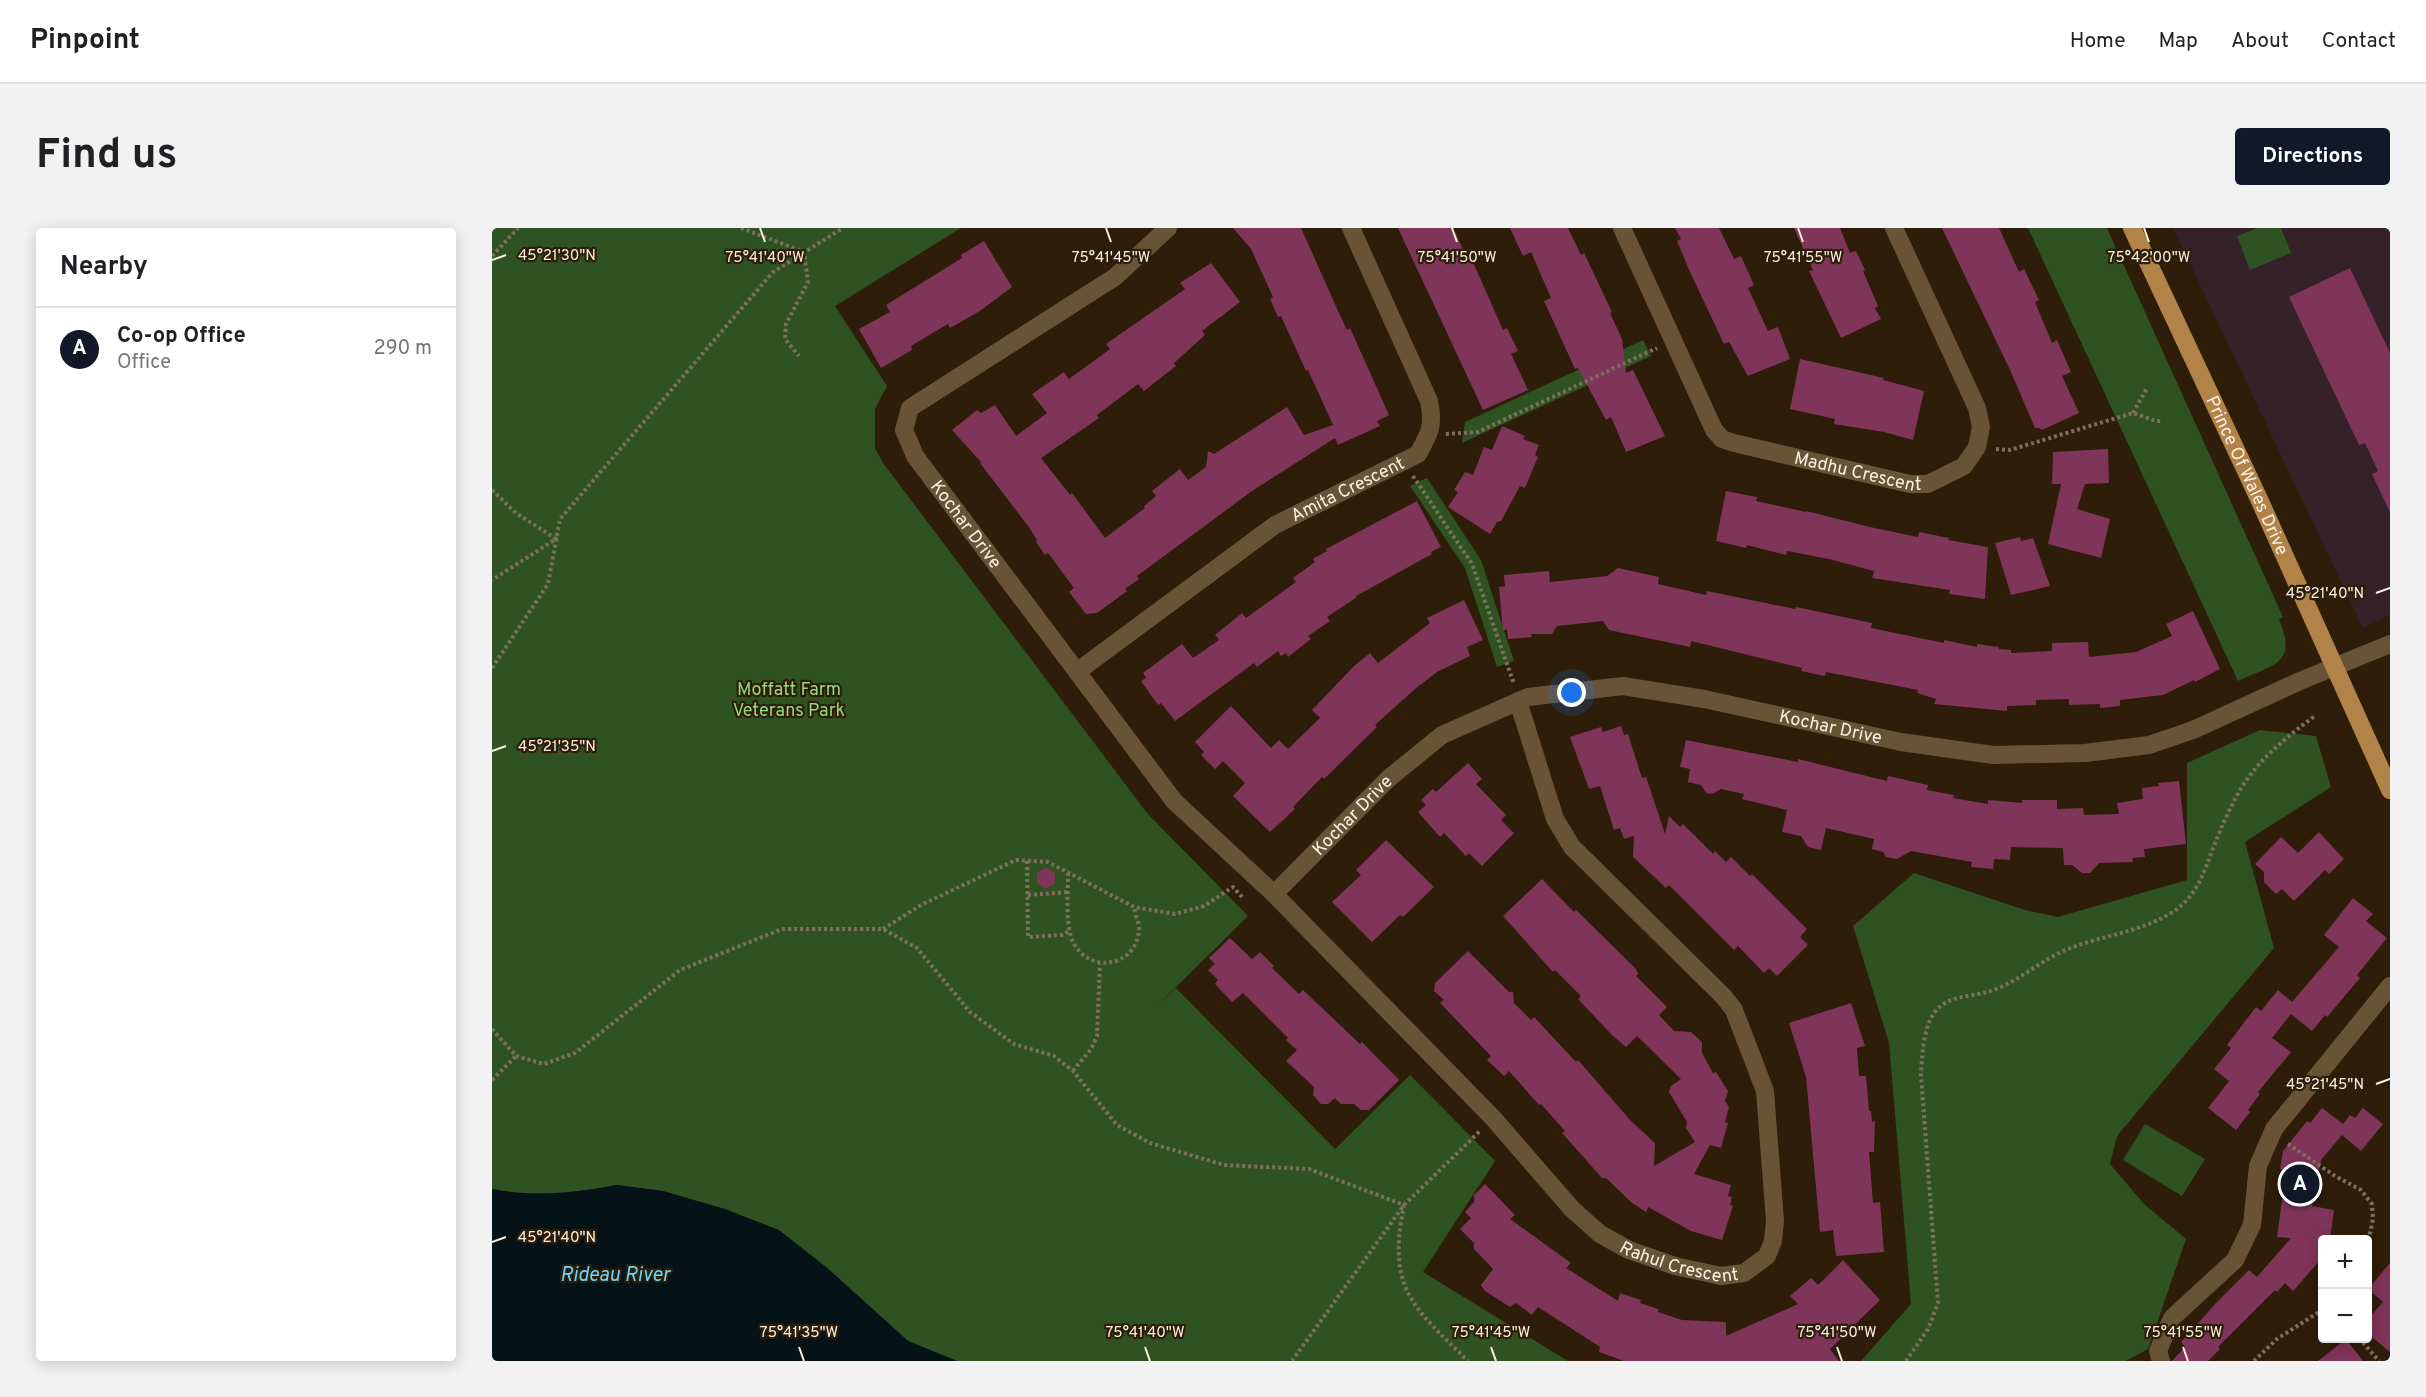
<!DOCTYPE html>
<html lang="en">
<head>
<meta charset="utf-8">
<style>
  :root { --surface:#fff; --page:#f2f2f2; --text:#202124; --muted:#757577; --line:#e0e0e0; --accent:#111827 }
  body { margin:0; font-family:Overpass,sans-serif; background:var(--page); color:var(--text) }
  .controls { position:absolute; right:18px; bottom:18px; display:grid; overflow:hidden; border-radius:6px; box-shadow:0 3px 15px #0003 }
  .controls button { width:54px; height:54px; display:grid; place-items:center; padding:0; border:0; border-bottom:2px solid var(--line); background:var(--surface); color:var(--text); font:30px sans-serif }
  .you { position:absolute; left:1080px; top:465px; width:21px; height:21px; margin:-15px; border:4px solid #fff; border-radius:50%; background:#1a73e8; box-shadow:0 0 0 9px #1a73e833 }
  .badge { display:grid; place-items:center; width:39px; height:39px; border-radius:50%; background:var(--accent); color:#fff; font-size:20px; font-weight:700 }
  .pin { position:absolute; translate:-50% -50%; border:3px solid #fff; box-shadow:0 2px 6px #0006 }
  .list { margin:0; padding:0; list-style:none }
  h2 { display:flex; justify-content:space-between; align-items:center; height:78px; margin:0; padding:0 24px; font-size:26px }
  h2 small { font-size:20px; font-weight:400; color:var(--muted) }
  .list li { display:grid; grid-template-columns:39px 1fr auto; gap:18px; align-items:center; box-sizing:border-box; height:84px; padding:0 24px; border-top:2px solid var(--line) }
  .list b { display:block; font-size:22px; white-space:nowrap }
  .list p { margin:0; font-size:20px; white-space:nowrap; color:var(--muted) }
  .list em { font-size:20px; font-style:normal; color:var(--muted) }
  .map { position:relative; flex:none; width:1898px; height:1133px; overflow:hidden; border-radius:6px }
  header { display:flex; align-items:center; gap:36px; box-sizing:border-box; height:84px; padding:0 30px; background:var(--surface); border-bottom:2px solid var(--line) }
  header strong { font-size:28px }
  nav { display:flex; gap:33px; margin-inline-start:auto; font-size:21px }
  .intro { display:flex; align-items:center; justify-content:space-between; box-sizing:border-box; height:144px; padding:0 36px }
  h1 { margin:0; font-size:42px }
  .button { padding:15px 27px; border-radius:6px; background:var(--accent); color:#fff; font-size:21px; font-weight:700 }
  main { display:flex; gap:36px; padding:0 36px }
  aside { flex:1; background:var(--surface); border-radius:6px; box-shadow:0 3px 15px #0003 }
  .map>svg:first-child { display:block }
  .education { fill:#352228 }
  .green { fill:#2e5222 }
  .water { fill:#051318 }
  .building { fill:#7f3459 }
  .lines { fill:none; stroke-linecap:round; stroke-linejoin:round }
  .path { stroke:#7e6f5e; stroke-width:4; stroke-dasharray:3 3; stroke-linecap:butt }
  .minor { stroke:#695337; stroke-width:18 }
  .major { stroke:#b18348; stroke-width:18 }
  .ticks { fill:none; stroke:#fcf0e4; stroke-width:2 }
  .labels { text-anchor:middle; stroke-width:4.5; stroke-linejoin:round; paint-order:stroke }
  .street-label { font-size:18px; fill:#fcf0e4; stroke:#2e1d09 }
  .park-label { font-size:18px; fill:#94d97d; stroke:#2e1d09 }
  .water-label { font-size:20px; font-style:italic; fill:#68d5fd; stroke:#2e1d09 }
  .ticks-label { font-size:15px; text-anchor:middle; fill:#fcf0e4; stroke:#2e1d09; stroke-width:4.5; stroke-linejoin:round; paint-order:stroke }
</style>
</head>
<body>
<header>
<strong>Pinpoint</strong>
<nav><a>Home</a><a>Map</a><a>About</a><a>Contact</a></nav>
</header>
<div class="intro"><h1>Find us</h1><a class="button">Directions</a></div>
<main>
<aside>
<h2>Nearby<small></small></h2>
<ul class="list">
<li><span class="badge">A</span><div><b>Co-op Office</b><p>Office</p></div><em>290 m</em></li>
</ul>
</aside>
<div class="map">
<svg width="1898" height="1133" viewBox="0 0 1898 1133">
  <rect width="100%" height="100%" fill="#2e1d09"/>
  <!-- education -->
  <path class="education" d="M 1681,0 L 1898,0 L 1898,387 L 1871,400 Z"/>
  <!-- green -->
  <path class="green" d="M 0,0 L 469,0 L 343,78 L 395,158 L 383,181 L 383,220 L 391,235 L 655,585 L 756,688 L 662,781 L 684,760 L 843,921 L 918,847 L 1003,933 L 931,1044 L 1076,1133 L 465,1133 L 416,1113 L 334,1039 L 171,963 L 125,957 L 88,964 L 32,967 L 0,961 Z
    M 1536,0 L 1615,0 L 1791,389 L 1787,391 C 1806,437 1782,436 1746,453 Z
    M 1766,0 L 1789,0 L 1799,25 L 1758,42 L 1745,8 Z
    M 1151,112 L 1159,128 L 970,215 L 973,194 Z
    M 935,250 L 989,332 L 1022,433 L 1005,439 L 973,340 L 918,258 Z
    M 1768,502 L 1824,508 L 1839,559 L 1753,614 L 1782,720 L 1625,908 L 1618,936 L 1652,976 L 1694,1011 L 1656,1121 L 1634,1133 L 1369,1133 L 1419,1076 L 1397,815 L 1361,698 L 1422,645 L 1533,682 L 1566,689 L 1695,652 L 1695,535 Z
    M 1653,896 L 1713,931 L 1690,968 L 1631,932 Z"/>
  <!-- water -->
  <path class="water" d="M 125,957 L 171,963 L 233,981 L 287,1002 L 334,1039 L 416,1113 L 465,1133 L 0,1133 L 0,961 C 45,969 80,965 125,957 Z"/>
  <!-- building -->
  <path class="building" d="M 741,0 L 809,0 L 847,85 L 855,102 L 858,100 L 897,187 L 885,193 L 888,198 L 846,217 L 843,210 L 760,263 L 645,348 L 647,351 L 633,361 L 635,363 L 605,385 L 594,386 L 577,364 L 582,360 L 556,325 L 553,327 L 544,314 L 545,312 L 536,298 L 488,235 L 489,234 L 460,202 L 485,182 L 489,185 L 503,177 L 524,208 L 555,185 L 540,166 L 572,144 L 577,151 L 618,121 L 614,116 L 693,61 L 688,55 L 719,35 L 748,74 L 710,103 L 713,107 L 682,135 L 684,138 L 652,163 L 646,156 L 605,187 L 607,190 L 549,230 L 578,267 L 580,265 L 613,310 L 653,280 L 652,278 L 664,268 L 660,263 L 688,241 L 696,252 L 714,239 L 716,223 L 722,226 L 795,179 L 812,207 L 841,197 L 816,142 L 814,143 L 789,88 L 786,89 L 778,71 L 781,69 L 759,21 Z
    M 906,0 L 961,0 L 972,23 L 977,25 L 1011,102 L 1015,100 L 1026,123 L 1019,126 L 1036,162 L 991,182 Z
    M 1018,0 L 1076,0 L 1089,27 L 1092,25 L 1120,84 L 1118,85 L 1130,111 L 1134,145 L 1141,142 L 1173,208 L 1134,224 L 1119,189 L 1114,192 L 1086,140 L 1083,141 L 1052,73 L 1059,70 L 1039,24 L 1031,28 Z
    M 1183,0 L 1227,0 L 1242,31 L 1249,28 L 1262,57 L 1256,60 L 1276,103 L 1286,99 L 1298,131 L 1256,148 L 1237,114 L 1232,116 L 1198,44 L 1185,13 L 1189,11 Z
    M 1302,0 L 1348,0 L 1358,25 L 1364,23 L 1373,42 L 1371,43 L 1386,78 L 1383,80 L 1389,91 L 1349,110 L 1317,43 L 1321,42 Z
    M 1450,0 L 1507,0 L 1527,44 L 1532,41 L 1547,72 L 1543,74 L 1560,115 L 1565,112 L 1579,144 L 1570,148 L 1587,185 L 1550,202 L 1547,200 L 1543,200 L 1519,144 Z
    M 492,13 L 520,59 L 488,83 L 458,100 L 456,96 L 419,118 L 420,122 L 389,140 L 367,101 L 398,84 L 394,77 L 470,30 L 469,27 Z
    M 1858,40 L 1898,125 L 1898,284 L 1880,246 L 1886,243 L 1873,215 L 1867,217 L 1797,69 Z
    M 1308,131 L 1392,150 L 1391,152 L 1432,163 L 1421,212 L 1392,204 L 1342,196 L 1343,191 L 1298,181 Z
    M 1010,198 L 1033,208 L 1031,211 L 1047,217 L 1043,227 L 1046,229 L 1033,260 L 1028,258 L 1009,293 L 1005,294 L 998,306 L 956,279 L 966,264 L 962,262 L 973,244 L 981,247 L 992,219 L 1000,222 Z
    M 1616,221 L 1617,255 L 1593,256 L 1585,281 L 1618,291 L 1609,330 L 1556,316 L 1569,256 L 1560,256 L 1561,224 Z
    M 1234,263 L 1265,269 L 1264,273 L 1314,284 L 1314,283 L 1378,299 L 1426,309 L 1427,304 L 1457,310 L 1456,312 L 1496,319 L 1493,371 L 1457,366 L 1458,362 L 1380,350 L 1382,343 L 1337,331 L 1295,323 L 1294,327 L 1255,317 L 1254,320 L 1224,313 Z
    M 925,273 L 949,319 L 939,324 L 940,326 L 864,368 L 865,369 L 835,389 L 838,393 L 816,408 L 819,411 L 796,429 L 794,425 L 789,428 L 786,423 L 765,439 L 762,435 L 683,493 L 669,475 L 666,477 L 649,453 L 654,450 L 651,445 L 690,416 L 701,430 L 727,412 L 723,407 L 750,385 L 754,390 L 804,354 L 801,350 L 823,334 L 821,331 L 835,323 L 834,321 Z
    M 1528,309 L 1529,313 L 1541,310 L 1558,358 L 1519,367 L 1503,315 Z
    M 1126,340 L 1167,349 L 1166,356 L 1214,367 L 1215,363 L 1303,381 L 1304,379 L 1380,395 L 1379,400 L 1452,415 L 1452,412 L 1485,419 L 1485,416 L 1507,419 L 1507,421 L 1519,422 L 1519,425 L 1560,423 L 1560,415 L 1596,414 L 1597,429 L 1644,424 L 1680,408 L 1674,396 L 1701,383 L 1728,441 L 1703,454 L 1702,452 L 1671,467 L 1628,472 L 1628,478 L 1608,480 L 1608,476 L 1577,477 L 1577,471 L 1544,472 L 1544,477 L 1515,478 L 1515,483 L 1442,476 L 1444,471 L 1425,465 L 1426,462 L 1334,444 L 1333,448 L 1309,443 L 1310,440 L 1199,413 L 1198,419 L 1117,402 L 1111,393 L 1065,398 L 1060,406 L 1039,406 L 1040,409 L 1016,411 L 1015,401 L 1011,403 L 1007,359 L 1013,358 L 1012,347 L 1057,343 L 1058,354 L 1115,348 Z
    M 972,372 L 991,412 L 975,419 L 978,428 L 945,444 L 923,461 L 883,497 L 885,499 L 832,551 L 830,549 L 801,579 L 803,581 L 778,604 L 741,568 L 753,555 L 731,533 L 723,541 L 709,527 L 712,524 L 703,514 L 739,478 L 779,520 L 787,512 L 796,521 L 828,490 L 820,482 L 862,438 L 878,425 L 886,435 L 938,395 L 935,390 Z
    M 1129,498 L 1132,507 L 1136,506 L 1150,550 L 1154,549 L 1173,606 L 1177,588 L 1188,599 L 1191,596 L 1221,626 L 1223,623 L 1234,634 L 1239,629 L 1258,648 L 1260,646 L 1315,701 L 1308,709 L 1316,717 L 1285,748 L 1277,740 L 1272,745 L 1246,718 L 1242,722 L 1177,657 L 1174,660 L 1141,629 L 1142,608 L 1132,611 L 1128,600 L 1122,602 L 1108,558 L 1097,561 L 1078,509 L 1109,499 L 1111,504 Z
    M 1194,512 L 1306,534 L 1306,531 L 1395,553 L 1396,548 L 1436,557 L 1435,562 L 1462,567 L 1461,570 L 1496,576 L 1496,572 L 1530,575 L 1530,572 L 1565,572 L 1565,581 L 1591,580 L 1592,587 L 1627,586 L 1625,575 L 1651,571 L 1650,560 L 1667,558 L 1666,555 L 1687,553 L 1694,616 L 1652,621 L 1653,629 L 1640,630 L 1641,634 L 1607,635 L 1598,645 L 1590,645 L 1580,637 L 1572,637 L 1571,620 L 1519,619 L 1518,632 L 1502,631 L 1501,641 L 1479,639 L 1480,634 L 1419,623 L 1405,631 L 1394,629 L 1391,624 L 1380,621 L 1382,611 L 1334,600 L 1329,622 L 1316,619 L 1309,608 L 1290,604 L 1295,582 L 1250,571 L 1252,566 L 1229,561 L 1220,566 L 1214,565 L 1209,557 L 1196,554 L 1198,541 L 1188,539 Z
    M 976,535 L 990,551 L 984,556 L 1014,587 L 1009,592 L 1022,605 L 990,638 L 977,625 L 974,628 L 952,605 L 948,609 L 926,584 L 934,577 L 929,572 L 941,561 L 944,564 Z
    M 1827,604 L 1852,631 L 1837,646 L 1833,642 L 1802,673 L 1790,661 L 1784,666 L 1772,654 L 1772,644 L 1763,636 L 1789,609 L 1806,625 Z
    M 894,612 L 942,659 L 911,689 L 908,687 L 880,714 L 840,674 L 869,647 L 864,642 Z
    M 554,639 L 563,645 L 563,655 L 554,661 L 545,655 L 545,645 Z
    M 1050,651 L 1082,684 L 1084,682 L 1144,741 L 1146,746 L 1144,748 L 1175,779 L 1167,787 L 1182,803 L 1199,804 L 1210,814 L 1210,825 L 1221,845 L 1224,844 L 1236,863 L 1233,873 L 1237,879 L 1233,894 L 1236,895 L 1229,920 L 1218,917 L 1202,946 L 1239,957 L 1236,968 L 1240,969 L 1238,977 L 1241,978 L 1230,1012 L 1199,1003 L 1156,979 L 1154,984 L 1140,975 L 1114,950 L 1110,950 L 1070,905 L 1073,903 L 1049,876 L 1047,877 L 1017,843 L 1012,848 L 995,832 L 999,828 L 948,775 L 952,772 L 942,763 L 943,755 L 976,723 L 1017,764 L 1021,764 L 1022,775 L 1039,792 L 1042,789 L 1084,834 L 1086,832 L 1139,893 L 1163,915 L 1162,938 L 1203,914 L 1194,900 L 1195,894 L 1177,864 L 1179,858 L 1189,851 L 1145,808 L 1134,819 L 1120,807 L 1086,771 L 1089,768 L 1063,742 L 1061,744 L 1011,688 Z
    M 1861,670 L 1881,686 L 1874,693 L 1895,710 L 1865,747 L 1868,750 L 1835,789 L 1833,787 L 1820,803 L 1799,786 L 1780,810 L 1799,824 L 1766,864 L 1768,866 L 1756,882 L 1758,884 L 1744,902 L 1716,880 L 1737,853 L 1722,841 L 1739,820 L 1735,817 L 1764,779 L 1769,783 L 1786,762 L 1800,774 L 1847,719 L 1832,707 Z
    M 738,710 L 760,731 L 768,724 L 782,738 L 780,740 L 807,766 L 811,762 L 868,816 L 870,814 L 907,852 L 877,882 L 869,882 L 862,876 L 849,876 L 843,870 L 836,876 L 829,876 L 821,867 L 822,859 L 794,833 L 805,822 L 794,812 L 796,810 L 751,765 L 740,774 L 723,756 L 726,752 L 716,742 L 723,736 L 717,730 Z
    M 1359,775 L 1373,818 L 1365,820 L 1367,848 L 1374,848 L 1377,883 L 1379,883 L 1380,894 L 1383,893 L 1382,924 L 1377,924 L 1381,975 L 1388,974 L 1392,1024 L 1344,1028 L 1341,1002 L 1328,1004 L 1314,849 L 1297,795 Z
    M 1830,880 L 1851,896 L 1858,887 L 1863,890 L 1871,880 L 1891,896 L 1869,923 L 1850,907 L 1829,932 L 1820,978 L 1842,982 L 1838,1011 L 1830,1011 L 1830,1030 L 1801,1063 L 1793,1055 L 1785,1064 L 1783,1062 L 1726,1119 L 1728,1121 L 1716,1133 L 1680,1133 L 1693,1119 L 1689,1114 L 1725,1074 L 1757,1042 L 1765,1049 L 1799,1010 L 1785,1009 L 1794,943 L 1788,941 L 1791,923 L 1815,893 L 1818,895 Z
    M 993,956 L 1023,987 L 1018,991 L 1079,1035 L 1074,1040 L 1126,1073 L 1128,1065 L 1149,1072 L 1148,1075 L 1166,1081 L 1166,1084 L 1190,1092 L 1234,1094 L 1234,1108 L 1306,1076 L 1298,1068 L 1319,1050 L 1326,1057 L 1351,1032 L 1388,1072 L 1338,1121 L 1347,1133 L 1132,1133 L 1107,1124 L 1108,1119 L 1046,1079 L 1040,1087 L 1024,1075 L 1018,1079 L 993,1063 L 989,1057 L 1001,1041 L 982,1021 L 982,1015 L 968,1001 L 979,990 L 973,984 L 982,974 L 982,967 Z
    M 1898,1035 L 1898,1124 L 1875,1105 L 1875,1092 L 1891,1074 L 1876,1061 Z
    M 1854,1111 L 1871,1133 L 1826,1133 Z"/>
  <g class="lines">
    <!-- path -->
    <path class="path" d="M 249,0 L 312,24 L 316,54 L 294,96 L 293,111 L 307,128
      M 0,28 L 26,0
      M 1641,185 L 1655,160
      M 954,206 L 986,204 L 1165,120
      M 1504,221 L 1518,222 L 1641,185 L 1664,193 L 1671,193
      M 921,248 L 980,336 L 1022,456
      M 0,262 L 24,285 L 64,311 L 0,352
      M 0,440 L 56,356 L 68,291 L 281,44 L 351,0
      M 535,633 L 536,709 L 570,707 L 577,703
      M 576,645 C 576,664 573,697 581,714 C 598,747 644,739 647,702 C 647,695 643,686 642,679
      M 536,667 L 576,664
      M 391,701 L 429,677 L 524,632 L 556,634 L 642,679 L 683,686 L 712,678 L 741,659 L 750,669
      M 0,801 L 24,828 L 52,836 L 83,825 L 188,742 L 290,701 L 391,701 L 425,720 L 478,784 L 522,816 L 562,828 L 581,843 L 625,897 L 658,915 L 732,937 L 817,941 L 912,977 C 895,1061 920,1078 976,1133
      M 581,843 L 599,821 L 605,808 L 608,736
      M 0,852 L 24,828
      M 1796,916 L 1843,948 L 1869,962 L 1880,976 L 1881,991 L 1876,1015
      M 1867,1110 L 1887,1133
      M 800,1133 L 912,977 L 989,902
      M 1414,1133 L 1436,1101 L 1446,1075 L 1429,847 C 1430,829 1431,801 1442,785 C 1456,765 1484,770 1504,761 C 1527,752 1545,736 1567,725 C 1605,707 1647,706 1682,683 C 1706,667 1712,643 1722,618 C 1729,599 1739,578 1749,560 C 1768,530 1796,508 1824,487
      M 1762,1133 L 1785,1111 L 1830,1082"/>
    <!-- minor -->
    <g class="minor">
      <path id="s1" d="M 676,0 L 623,49 L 418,180 L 412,202 L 423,228 L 682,573 L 782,666 L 1001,890 L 1080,981 L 1108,1006 L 1137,1022 L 1183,1038 L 1229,1048 L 1252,1045 L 1275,1028 L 1281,1013 L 1283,993 L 1273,863 L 1242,782 L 1232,769 L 1080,619 L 1063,591 L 1026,473"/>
      <path id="s2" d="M 1130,0 L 1222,202 L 1230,211 L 1242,215 L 1418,256 L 1436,256 L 1472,238 L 1485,219 L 1489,199 L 1485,180 L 1402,0"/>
      <path id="s3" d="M 586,443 L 783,297 L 926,226 C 938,205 942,197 937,173 L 859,0"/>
      <path id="s4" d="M 782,666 L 896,551 L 950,507 L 1036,469 L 1131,458 L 1212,471 L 1409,514 L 1501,527 L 1593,525 L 1657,517 L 1701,502 L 1808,453 L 1898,416"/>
      <path d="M 1669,1133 L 1666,1123 L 1680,1090 L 1743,1032 L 1760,997 L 1766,938 L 1782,901 L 1898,758"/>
    </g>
    <!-- major -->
    <path class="major" id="s5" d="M 1640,0 L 1767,271 L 1898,562"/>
  </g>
  <!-- ticks -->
  <path class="ticks" d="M 268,0 L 273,14M 614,0 L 619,14M 960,0 L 965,14M 1306,0 L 1311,14M 1652,0 L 1657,14M 0,32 L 14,27M 1884,365 L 1898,360M 0,523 L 14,518M 1884,856 L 1898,851M 0,1014 L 14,1009M 307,1119 L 312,1133M 653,1119 L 658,1133M 999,1119 L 1004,1133M 1345,1119 L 1350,1133M 1691,1119 L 1696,1133"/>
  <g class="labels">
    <!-- street labels -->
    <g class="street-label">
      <text dy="6" stroke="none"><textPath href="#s2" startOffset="374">Madhu Crescent</textPath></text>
      <text dy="6" stroke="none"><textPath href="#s5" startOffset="273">Prince Of Wales Drive</textPath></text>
      <text dy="6" stroke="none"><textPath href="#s3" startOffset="326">Amita Crescent</textPath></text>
      <text dy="6" stroke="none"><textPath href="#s1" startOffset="452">Kochar Drive</textPath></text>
      <text dy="6" stroke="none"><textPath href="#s4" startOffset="633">Kochar Drive</textPath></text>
      <text dy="6" stroke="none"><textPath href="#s4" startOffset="111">Kochar Drive</textPath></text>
      <text dy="6" stroke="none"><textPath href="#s1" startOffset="1491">Rahul Crescent</textPath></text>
    </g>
    <!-- park labels -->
    <g class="park-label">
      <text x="297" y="467">Moffatt Farm<tspan x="297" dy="21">Veterans Park</tspan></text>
    </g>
    <!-- water labels -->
    <g class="water-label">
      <text x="123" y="1053">Rideau River</text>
    </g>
  </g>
  <g class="ticks-label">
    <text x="65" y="32">45°21'30"N</text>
    <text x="1657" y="34">75°42'00"W</text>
    <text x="273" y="34">75°41'40"W</text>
    <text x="619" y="34">75°41'45"W</text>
    <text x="965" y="34">75°41'50"W</text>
    <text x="1311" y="34">75°41'55"W</text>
    <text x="1833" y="370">45°21'40"N</text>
    <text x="65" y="523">45°21'35"N</text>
    <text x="1833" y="861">45°21'45"N</text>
    <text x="65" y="1014">45°21'40"N</text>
    <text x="307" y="1109">75°41'35"W</text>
    <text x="653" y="1109">75°41'40"W</text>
    <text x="999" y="1109">75°41'45"W</text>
    <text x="1345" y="1109">75°41'50"W</text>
    <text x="1691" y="1109">75°41'55"W</text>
  </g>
</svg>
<div class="controls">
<button>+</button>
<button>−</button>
</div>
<div class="you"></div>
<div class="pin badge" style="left:1808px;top:956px">A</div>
</div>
</main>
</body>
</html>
